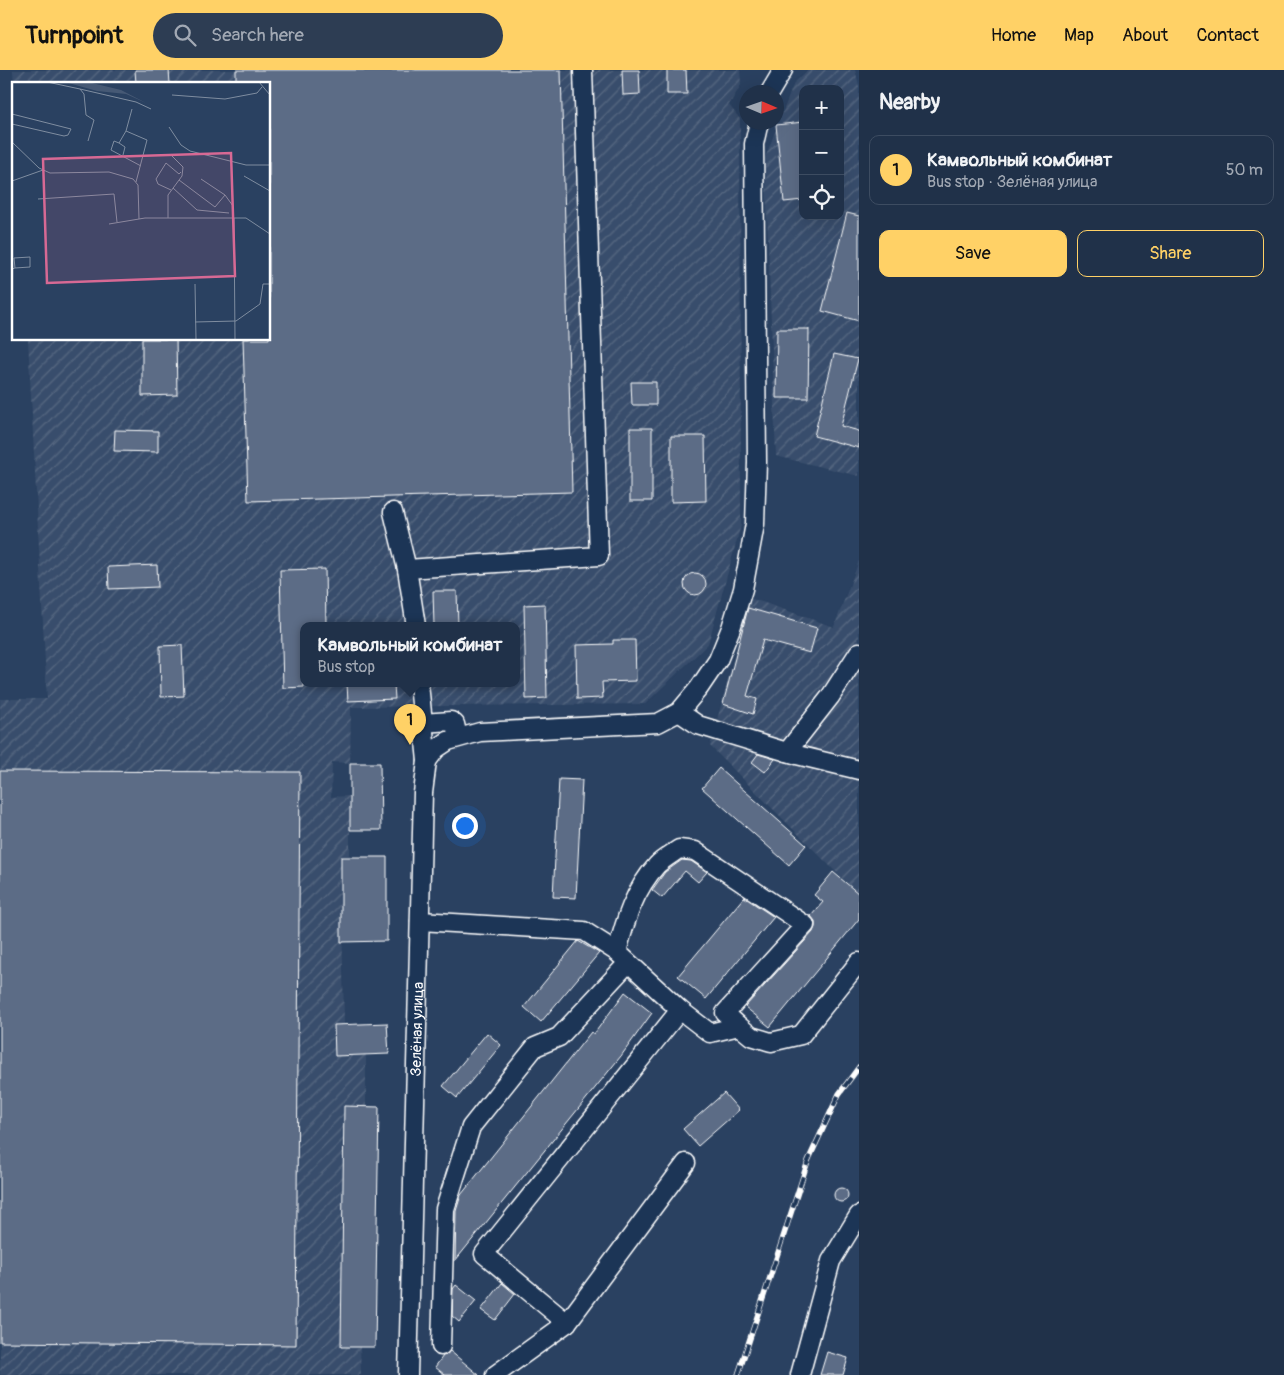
<!DOCTYPE html>
<html lang="en">
<head>
<meta charset="utf-8">
<style>
  :root { --surface:#203149; --page:#2d3d53; --text:#f1f3f6; --muted:#a2a9b4; --line:#3d4c61; --accent:#ffd166 }
  body { margin:0; font-family:Pangolin,sans-serif; background:var(--page); color:var(--text) }
  .controls { position:absolute; right:15px; top:15px; display:grid; overflow:hidden; border-radius:10px; box-shadow:0 5px 20px #0002 }
  .controls button { width:45px; height:45px; display:grid; place-items:center; padding:0; border:0; border-bottom:1px solid var(--line); background:var(--surface); color:var(--text); font:25px sans-serif }
  .compass { position:absolute; left:739px; top:15px; width:45px; height:45px; border-radius:50%; background:var(--surface); box-shadow:0 5px 20px #0002; rotate:92deg }
  .you { position:absolute; left:464px; top:755px; width:18px; height:18px; margin:-12px; border:4px solid #fff; border-radius:50%; background:#1a73e8; box-shadow:0 0 0 8px #1a73e833 }
  .badge { display:grid; place-items:center; width:32px; height:32px; border-radius:50%; background:var(--accent); color:#111; font-size:16px; font-weight:700 }
  .pin { position:absolute; translate:-50% -41px; filter:drop-shadow(0 1px 2px #0008) }
  .pin::after { content:''; position:absolute; top:26px; width:18px; height:15px; background:inherit; clip-path:polygon(0 0,100% 0,50% 100%) }
  .popup { position:absolute; left:300px; top:552px; width:220px; height:65px; box-sizing:border-box; display:grid; place-content:center; border-radius:10px; background:var(--surface); filter:drop-shadow(0 1px 4px #0005); font-size:16px; white-space:nowrap; color:var(--muted) }
  .popup b { font-size:19px; color:var(--text) }
  .popup::after { content:''; position:absolute; left:50%; top:100%; margin-left:-10px; border:10px solid transparent; border-top-color:var(--surface) }
  .list { margin:0; padding:0; list-style:none }
  h2 { display:flex; justify-content:space-between; align-items:center; height:65px; margin:0; padding:0 20px; font-size:21px }
  h2 small { font-size:16px; font-weight:400; color:var(--muted) }
  .list li { display:grid; grid-template-columns:32px 1fr auto; gap:15px; align-items:center; box-sizing:border-box; height:70px; margin:0 10px 10px; padding:0 10px; border:1px solid var(--line); border-radius:10px }
  .list b { display:block; font-size:19px; white-space:nowrap }
  .list p { margin:0; font-size:16px; white-space:nowrap; color:var(--muted) }
  .list em { font-size:16px; font-style:normal; color:var(--muted) }
  .actions { display:flex; gap:10px; padding:15px 20px }
  .actions a { flex:1; padding:11px 0; border:1px solid var(--accent); border-radius:10px; text-align:center; font-size:18px; color:var(--accent) }
  .actions .main { background:var(--accent); color:#111 }
  .icon { flex:none; width:28px; height:28px; fill:none; stroke:currentColor; stroke-width:2; stroke-linecap:round; stroke-linejoin:round }
  .map { position:relative; flex:none; width:859px; height:1305px; overflow:hidden }
  header { display:flex; align-items:center; gap:30px; box-sizing:border-box; height:70px; padding:0 25px; background:var(--accent); color:#111 }
  header strong { font-size:24px }
  nav { display:flex; gap:28px; margin-inline-start:auto; font-size:18px }
  .search { width:350px; height:45px; background:var(--page); display:flex; align-items:center; gap:12px; box-sizing:border-box; padding:0 18px; border-radius:28px; color:var(--muted); font-size:19px }
  main { display:flex }
  aside { flex:1; background:var(--surface) }
  .map>svg:first-child { display:block }
  .industrial { fill:url(#industrial-furrows); fill-rule:evenodd }
  .building { fill:#5b6c86; stroke:#fff }
  .lines { fill:none; stroke-linecap:round; stroke-linejoin:round }
  .minor-casing { stroke:#fff; stroke-width:21 }
  .minor { stroke:#1d3557; stroke-width:18 }
  .rail-casing { stroke:#fff; stroke-width:5.5 }
  .rail { stroke:#1d3557; stroke-width:4; stroke-dasharray:11; stroke-linecap:butt }
  .labels { text-anchor:middle; stroke-width:4; stroke-linejoin:round; paint-order:stroke }
  .street-label { font-size:15px; fill:#fff; stroke:#1d3557 }
  .inset-road { fill:none; stroke:#7f8da0; stroke-width:1 }
  .view { fill:#d76994; fill-opacity:0.15; stroke:#d76994; stroke-width:2.5 }
  .inset-edge { fill:none; stroke:#fff; stroke-width:2.5 }
</style>
</head>
<body>
<header>
<strong>Turnpoint</strong>
<div class="search"><svg class="icon" aria-label="search" viewBox="0 0 24 24"><circle cx="10" cy="10" r="6"/><path d="M15 15l6 6"/></svg>Search here</div>
<nav><a>Home</a><a>Map</a><a>About</a><a>Contact</a></nav>
</header>
<main>
<div class="map">
<svg width="859" height="1305" viewBox="0 0 859 1305">
  <defs>
    <pattern id="industrial-furrows" width="10" height="10" patternUnits="userSpaceOnUse" patternTransform="scale(1.25)"><rect width="10" height="10" fill="#394e6c"/><path d="M-1 1l2-2M0 10L10 0M9 11l2-2" fill="none" stroke="#576982"/></pattern>
  </defs>
  <rect width="100%" height="100%" fill="#2a4161"/>
  <filter id="ink" filterUnits="userSpaceOnUse"><feTurbulence type="fractalNoise" baseFrequency=".02" numOctaves="2"/><feDisplacementMap in="SourceGraphic" scale="10" xChannelSelector="R" yChannelSelector="G"/><feConvolveMatrix kernelMatrix="1 2 1 2 8 2 1 2 1" color-interpolation-filters="sRGB"/></filter>
  <g filter="url(#ink)">
    <!-- industrial -->
    <path class="industrial" d="M 13,0 L 740,0 L 741,15 L 729,35 L 740,49 L 741,455 L 708,574 L 645,634 L 351,637 L 350,693 L 332,692 L 331,727 L 350,726 L 350,787 L 341,787 L 344,955 L 366,985 L 366,1036 L 379,1037 L 375,1277 L 360,1277 L 361,1305 L 0,1305 L 0,629 L 47,629 L 28,269 L 269,269 L 269,14 L 14,14 ZM 304,556 L 516,556 L 516,614 L 304,614 Z
      M 808,0 L 855,0 L 859,15 L 859,406 L 776,386 L 765,88 L 794,13 ZM 803,19 L 840,19 L 840,146 L 803,146 Z
      M 859,491 L 859,825 L 710,676 L 750,528 L 834,557 Z"/>
    <!-- building -->
    <path class="building" d="M 135,0 L 169,0 L 170,14 L 136,14 Z
      M 236,0 L 561,0 L 572,422 L 248,431 L 243,269 L 269,269 L 269,14 L 236,14 Z
      M 622,0 L 639,0 L 640,24 L 623,25 Z
      M 667,0 L 686,0 L 687,24 L 667,24 Z
      M 803,52 L 803,130 L 784,132 L 776,55 Z
      M 847,143 L 859,146 L 859,251 L 822,241 Z
      M 777,259 L 809,259 L 808,328 L 776,328 Z
      M 142,269 L 176,269 L 177,325 L 142,326 Z
      M 834,284 L 858,289 L 841,356 L 859,361 L 859,378 L 814,366 Z
      M 631,312 L 656,312 L 656,335 L 632,335 Z
      M 630,358 L 652,358 L 652,431 L 630,431 Z
      M 115,360 L 158,361 L 158,382 L 114,381 Z
      M 671,366 L 705,366 L 706,431 L 671,432 Z
      M 157,495 L 158,517 L 109,519 L 108,497 Z
      M 325,499 L 326,556 L 304,556 L 304,617 L 283,618 L 280,500 Z
      M684 514a11 11 0 1 1 22 0a11 11 0 1 1-22 0Z
      M 433,521 L 457,521 L 458,556 L 434,556 Z
      M 545,534 L 547,628 L 526,629 L 524,535 Z
      M 748,538 L 817,558 L 810,583 L 763,570 L 747,626 L 757,629 L 753,644 L 723,634 Z
      M 613,570 L 635,570 L 636,611 L 602,612 L 603,628 L 577,629 L 576,575 L 613,574 Z
      M 182,575 L 184,626 L 161,627 L 160,576 Z
      M 347,614 L 394,614 L 395,629 L 348,631 Z
      M 758,684 L 775,689 L 765,702 L 752,692 Z
      M 350,693 L 380,693 L 381,760 L 350,760 Z
      M 719,698 L 806,775 L 789,795 L 702,718 Z
      M 0,701 L 300,702 L 296,1275 L 0,1272 Z
      M 559,709 L 582,710 L 576,828 L 553,827 Z
      M 341,787 L 387,787 L 387,871 L 341,872 Z
      M 682,790 L 691,791 L 707,802 L 698,812 L 685,801 L 662,828 L 652,820 L 665,802 Z
      M 833,802 L 859,824 L 859,849 L 770,957 L 745,937 L 813,862 L 815,857 L 815,851 L 811,846 L 823,832 L 814,825 Z
      M 744,827 L 774,847 L 706,929 L 678,906 Z
      M 578,871 L 599,883 L 541,952 L 524,937 Z
      M 625,922 L 652,943 L 621,986 L 455,1191 L 456,1141 L 461,1125 L 591,962 L 594,964 Z
      M 387,953 L 389,984 L 335,986 L 334,955 Z
      M 487,963 L 501,975 L 457,1028 L 443,1016 Z
      M 724,1023 L 739,1040 L 698,1076 L 683,1059 Z
      M 344,1036 L 379,1037 L 375,1277 L 341,1277 Z
      M834 1125a7 7 0 1 1 14 0a7 7 0 1 1-14 0Z
      M 502,1213 L 515,1224 L 495,1250 L 481,1240 Z
      M 456,1215 L 476,1231 L 459,1252 L 452,1246 L 453,1219 Z
      M 450,1281 L 479,1305 L 445,1305 L 435,1297 L 443,1286 Z
      M 827,1282 L 848,1288 L 843,1305 L 820,1305 Z"/>
    <g class="lines">
      <!-- minor casing -->
      <g class="minor-casing">
        <g id="minor">
          <path d="M 770,22 L 783,0"/>
          <path d="M 393,442 L 407,499 L 416,556"/>
          <path d="M 407,499 L 599,486 L 583,0"/>
          <path d="M 679,642 L 698,655 L 797,685 L 859,700"/>
          <path d="M 422,653 L 451,651 L 455,654 L 458,667"/>
          <path d="M 787,682 L 830,627 L 859,582"/>
          <path d="M 427,691 L 436,679 L 448,671 L 480,662 L 658,653 L 679,642 L 699,618 L 718,590 L 731,558 L 743,519 L 755,454 L 757,392 L 754,74 L 759,52"/>
          <path d="M 420,851 L 584,861 L 617,882 L 680,940 L 710,963 L 739,956 L 751,966 L 771,972 L 801,965 L 859,892"/>
          <path d="M 617,882 C 625,851 634,820 657,795 C 663,789 672,784 679,779 L 695,781 L 805,855 L 725,943 L 739,956"/>
          <path d="M 567,1253 L 686,1093"/>
          <path d="M 441,1276 L 445,1139 L 471,1057 L 535,977 L 559,967 L 628,893"/>
          <path id="s1" d="M 408,1305 L 423,723 L 427,691 L 419,614"/>
          <path d="M 495,1305 L 567,1253 L 484,1184 L 680,940"/>
          <path d="M 800,1305 L 831,1191 L 859,1145"/>
        </g>
      </g>
      <!-- minor -->
      <use href="#minor" class="minor"/>
      <!-- rail casing -->
      <g class="rail-casing">
        <path id="rail" d="M 738,1305 L 808,1091 L 839,1024 L 859,997"/>
      </g>
      <!-- rail -->
      <use href="#rail" class="rail"/>
    </g>
  </g>
  <g class="labels">
    <!-- street labels -->
    <g class="street-label">
      <text dy="5" stroke="none"><textPath href="#s1" startOffset="346">Зелёная улица</textPath></text>
    </g>
  </g>
  <!-- overview -->
  <g transform="translate(12 12)">
    <rect width="258" height="258" fill="#2a4161"/>
    <path d="M 53,0 L 76,0 L 109,8 L 134,21 L 114,12 L 85,9 Z" fill="#465975"/>
    <path class="inset-road" d="M 35,0 L 68,7 L 72,12 L 74,33 L 82,38 L 76,59M 247,0 L 258,13M 68,7 L 124,20 L 139,27M 160,13 L 213,17 L 245,11 L 250,5M 120,27 L 114,49 L 135,58 L 124,100M 0,32 L 59,47 L 56,53 L 52,54 L 0,42M 157,45 L 169,63 L 178,69 L 234,83 L 258,83M 114,49 L 107,61 L 102,59 L 99,68 L 129,84M 0,60 L 27,86 L 38,91 L 97,90 L 121,97 L 126,103 L 127,137M 107,61 L 113,65 L 111,73M 232,94 L 258,109M 189,97 L 213,113M 167,98 L 203,125 L 213,113 L 221,124M 0,99 L 31,88M 161,106 L 185,128 L 217,131M 159,108 L 146,102 L 144,97 L 154,81 L 167,92 L 169,90M 26,117 L 102,112 L 105,140M 156,136 L 156,113 L 170,94 L 171,85 L 158,72M 222,136 L 223,257M 97,142 L 133,136 L 234,136 L 258,152M 0,187 L 3,186 L 18,185 L 18,175 L 2,176 L 3,186M 183,202 L 184,257M 183,240 L 224,239 L 248,222 L 251,202 L 258,202"/>
    <path class="view" d="M 219,71 L 223,194 L 35,201 L 31,77 Z"/>
    <rect width="258" height="258" class="inset-edge"/>
  </g>
</svg>
<div class="controls">
<button>+</button>
<button>−</button>
<button><svg class="icon" aria-label="locate" viewBox="0 0 24 24"><circle cx="12" cy="12" r="6"/><path d="M12 2v4M12 18v4M2 12h4M18 12h4"/></svg></button>
</div>
<svg class="compass" viewBox="-18 -18 36 36"><path d="M0-13l5 13h-10z" fill="#e53935"/><path d="M0 13l5-13h-10z" fill="#a2a9b4"/></svg>
<div class="you"></div>
<div class="pin badge" style="left:410px;top:675px">1</div>
<div class="popup"><b>Камвольный комбинат</b>Bus stop</div>
</div>
<aside>
<h2>Nearby<small></small></h2>
<ul class="list">
<li><span class="badge">1</span><div><b>Камвольный комбинат</b><p>Bus stop · Зелёная улица</p></div><em>50 m</em></li>
</ul>
<div class="actions"><a class="main">Save</a><a>Share</a></div>
</aside>
</main>
</body>
</html>
